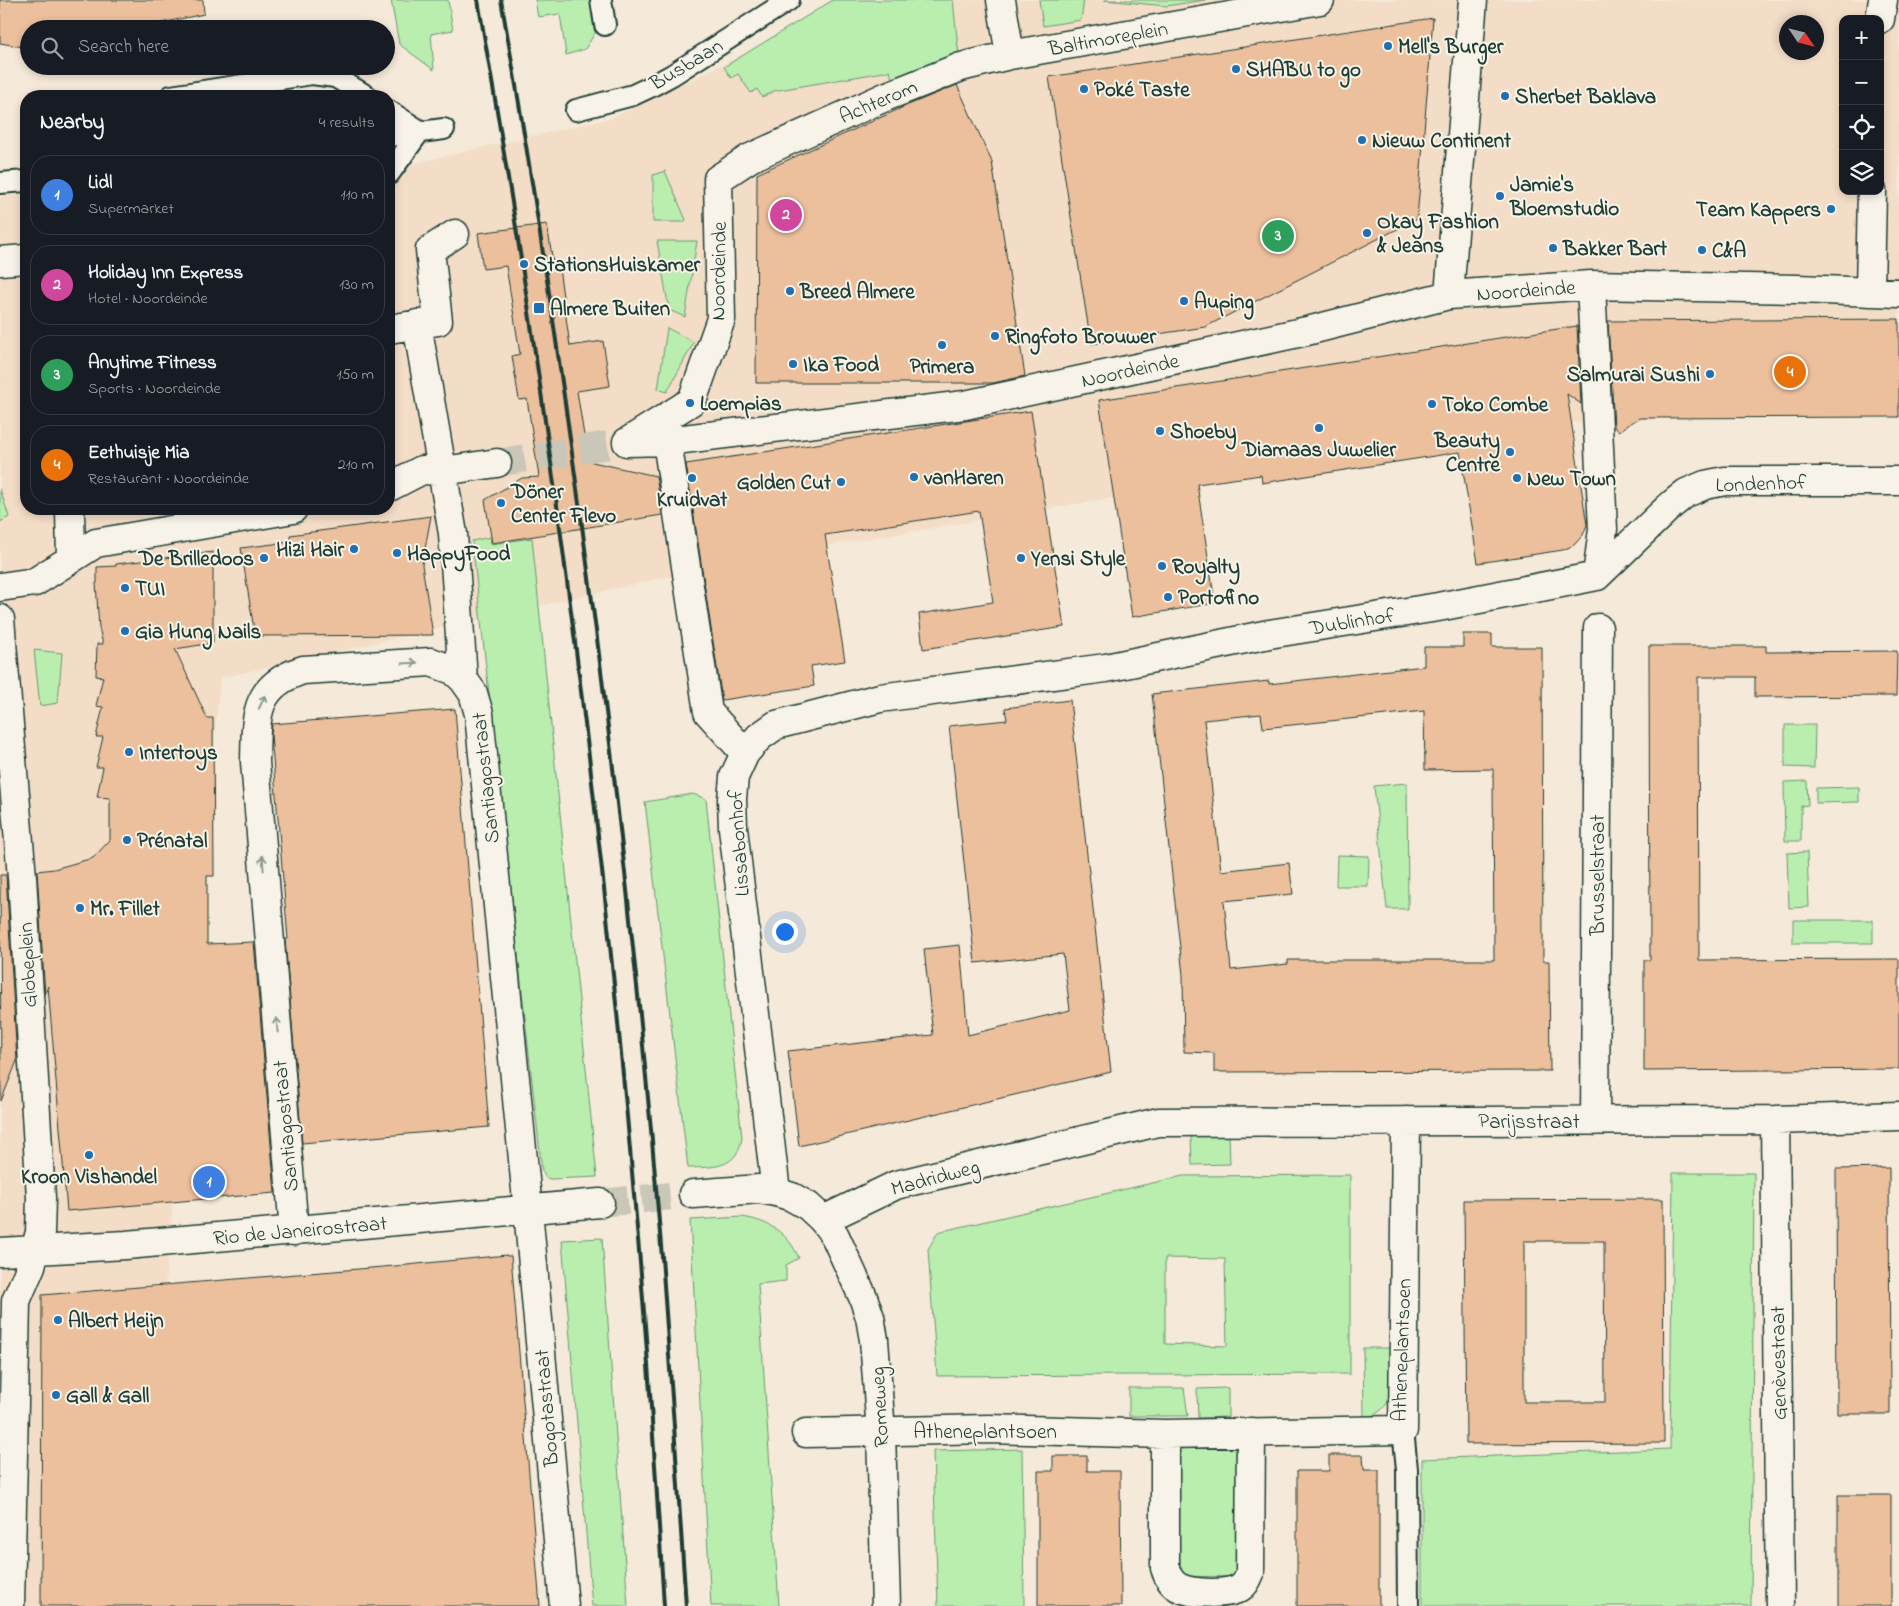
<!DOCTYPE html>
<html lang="en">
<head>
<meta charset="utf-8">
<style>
  :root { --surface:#171b24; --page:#242831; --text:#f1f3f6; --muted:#9ea1a6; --line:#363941; --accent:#8c9099 }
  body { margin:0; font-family:"Indie Flower",sans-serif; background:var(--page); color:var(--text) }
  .controls { position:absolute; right:15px; top:15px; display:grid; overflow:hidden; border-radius:10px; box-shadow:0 2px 8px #0003 }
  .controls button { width:45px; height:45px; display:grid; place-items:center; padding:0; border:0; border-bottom:1px solid var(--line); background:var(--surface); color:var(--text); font:25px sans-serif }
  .compass { position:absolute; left:1779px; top:15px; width:45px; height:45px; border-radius:50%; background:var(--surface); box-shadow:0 2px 8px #0003; rotate:125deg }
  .you { position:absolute; left:784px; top:931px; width:18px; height:18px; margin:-12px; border:4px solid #fff; border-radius:50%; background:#1a73e8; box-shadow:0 0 0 8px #1a73e833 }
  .badge { display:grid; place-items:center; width:32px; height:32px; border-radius:50%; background:var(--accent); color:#fff; font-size:16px; font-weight:700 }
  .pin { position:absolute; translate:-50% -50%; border:2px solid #fff; box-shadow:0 1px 5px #0006 }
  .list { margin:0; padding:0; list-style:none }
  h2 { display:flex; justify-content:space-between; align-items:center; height:65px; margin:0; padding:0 20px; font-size:21px }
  h2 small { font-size:16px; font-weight:400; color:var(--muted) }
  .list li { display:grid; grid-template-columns:32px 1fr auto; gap:15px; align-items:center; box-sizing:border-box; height:80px; margin:0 10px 10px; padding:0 10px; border:1px solid var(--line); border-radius:20px }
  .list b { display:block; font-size:19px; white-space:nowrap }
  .list p { margin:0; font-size:16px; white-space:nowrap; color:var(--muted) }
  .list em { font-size:16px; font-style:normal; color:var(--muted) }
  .icon { flex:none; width:28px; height:28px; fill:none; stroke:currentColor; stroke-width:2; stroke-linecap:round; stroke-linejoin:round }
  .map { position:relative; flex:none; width:1899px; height:1606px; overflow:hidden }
  .search { position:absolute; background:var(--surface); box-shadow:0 2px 8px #0003; left:20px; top:20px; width:375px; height:55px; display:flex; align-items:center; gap:12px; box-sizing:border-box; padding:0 18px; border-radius:28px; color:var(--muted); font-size:19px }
  .panel { position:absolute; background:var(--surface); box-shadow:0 2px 8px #0003; left:20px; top:90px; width:375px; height:425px; border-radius:20px }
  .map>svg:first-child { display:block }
  .built { fill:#f3ddc7; fill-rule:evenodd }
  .green { fill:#b9eeaf; stroke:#6c9672; fill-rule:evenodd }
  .building { fill:#edc09d; stroke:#1f3d34; fill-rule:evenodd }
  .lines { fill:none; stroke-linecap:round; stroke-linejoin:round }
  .street-tunnel { stroke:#cac7b8; stroke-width:28; stroke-dasharray:28 14; stroke-linecap:butt }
  .secondary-tunnel { stroke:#cac7b8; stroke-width:28; stroke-dasharray:28 14; stroke-linecap:butt }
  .lane-casing { stroke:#1f3d34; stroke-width:24 }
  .street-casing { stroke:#1f3d34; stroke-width:31 }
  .secondary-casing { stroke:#1f3d34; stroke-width:31 }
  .lane { stroke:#f7f3e8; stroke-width:20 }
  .street { stroke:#f7f3e8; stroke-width:28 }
  .secondary { stroke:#f7f3e8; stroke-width:28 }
  .rail { stroke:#1f3d34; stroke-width:4 }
  .oneway { stroke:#8b988e }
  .poi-dot { fill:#1f6fb2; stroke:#f7f3e8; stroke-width:2 }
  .labels { text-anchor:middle; stroke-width:4; stroke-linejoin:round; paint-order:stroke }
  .street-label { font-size:21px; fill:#1f3d34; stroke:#f7f3e8 }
  .poi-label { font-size:21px; font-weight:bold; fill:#1f3d34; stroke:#f7f3e8; text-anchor:start }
</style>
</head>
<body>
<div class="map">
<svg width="1899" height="1606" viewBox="0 0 1899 1606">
  <rect width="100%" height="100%" fill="#f5e9d9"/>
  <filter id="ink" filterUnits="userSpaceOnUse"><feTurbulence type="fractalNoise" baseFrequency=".02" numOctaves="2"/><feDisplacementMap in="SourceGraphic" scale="10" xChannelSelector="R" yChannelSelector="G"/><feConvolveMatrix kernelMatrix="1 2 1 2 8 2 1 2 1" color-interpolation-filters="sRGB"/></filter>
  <g filter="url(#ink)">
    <!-- built -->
    <path class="built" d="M 857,0 L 1899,0 L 1899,408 L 1560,423 L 746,559 L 220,678 L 136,1606 L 0,1606 L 0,197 L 26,194 L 26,509 L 389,509 L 389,169 L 611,118 ZM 1843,19 L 1880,19 L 1880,191 L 1843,191 ZM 1786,22 L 1816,22 L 1816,52 L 1786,52 Z"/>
    <!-- green -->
    <path class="green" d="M 391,0 L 448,0 L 453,30 L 431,34 L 434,70 L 399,44 Z
      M 535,0 L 590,0 L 595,33 L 585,49 L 566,55 L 560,14 L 538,17 Z
      M 833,0 L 953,0 L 959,56 L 893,84 L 890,71 L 773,91 L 773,92 L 762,97 L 757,89 L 751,93 L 738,74 L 731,78 L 724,67 Z
      M 1039,0 L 1084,0 L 1081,20 L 1043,26 Z
      M 1104,0 L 1205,0 L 1166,6 Z
      M 665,171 L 686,220 L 683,222 L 653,222 L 653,175 Z
      M 657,241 L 697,241 L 685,317 L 669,310 Z
      M 667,328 L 694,342 L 667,392 L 658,389 Z
      M 0,489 L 9,517 L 0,522 Z
      M 490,537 L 491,544 L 532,538 L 597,1177 L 551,1179 L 546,1178 L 542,1171 L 472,541 Z
      M 34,650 L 62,653 L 58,703 L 40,706 Z
      M 1785,725 L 1815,725 L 1814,768 L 1785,767 Z
      M 1807,781 L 1808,805 L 1801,806 L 1801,841 L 1785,841 L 1784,782 Z
      M 1407,783 L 1408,909 L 1387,909 L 1374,786 Z
      M 1859,787 L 1859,802 L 1816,803 L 1816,788 Z
      M 693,794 L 706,799 L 742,1138 C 737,1169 714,1167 688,1168 L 645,802 Z
      M 1807,852 L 1809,907 L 1789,908 L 1787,853 Z
      M 1337,855 L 1369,856 L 1368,886 L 1336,886 Z
      M 1793,920 L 1873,920 L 1873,943 L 1793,943 Z
      M 1229,1134 L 1230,1164 L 1192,1165 L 1191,1135 Z
      M 1673,1173 L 1754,1173 L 1751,1606 L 1422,1606 L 1422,1459 L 1670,1449 Z
      M 1350,1175 L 1350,1374 L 937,1376 L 928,1249 L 938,1232 L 1183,1176 ZM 1165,1258 L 1225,1259 L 1227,1346 L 1165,1344 Z
      M 742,1217 C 769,1221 788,1233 799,1258 L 786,1265 L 786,1281 L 758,1284 L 779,1606 L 711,1606 L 690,1220 Z
      M 602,1238 L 628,1606 L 592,1606 L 562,1240 Z
      M 1363,1348 L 1393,1348 C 1392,1377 1400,1410 1364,1418 Z
      M 1129,1388 L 1184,1388 L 1188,1416 L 1129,1416 Z
      M 1228,1388 L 1228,1417 L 1198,1418 L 1197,1389 Z
      M 1177,1446 L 1242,1446 L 1240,1577 L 1176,1576 Z
      M 1022,1449 L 1024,1606 L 938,1606 L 933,1451 Z"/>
    <!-- building -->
    <path class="building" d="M 0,0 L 203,0 L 204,14 L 132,29 L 29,29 L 29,48 L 0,43 Z
      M 1433,18 L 1417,219 L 1205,327 L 1091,344 L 1049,77 Z
      M 957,85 L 992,162 L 1025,376 L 993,383 L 756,383 L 757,174 L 908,105 Z
      M 547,224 L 554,269 L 559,268 L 570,346 L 603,341 L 610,386 L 577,391 L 588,461 L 656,476 L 662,515 L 492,543 L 485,500 L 522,478 L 539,477 L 527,399 L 519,400 L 512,356 L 520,354 L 506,266 L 483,269 L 478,233 Z
      M 1899,319 L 1899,417 L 1639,418 L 1619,431 L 1614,427 L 1608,321 Z
      M 1577,326 L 1581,404 L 1567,394 L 1587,525 L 1583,535 L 1574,545 L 1563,550 L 1478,563 L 1460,452 L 1262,483 L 1261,475 L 1197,484 L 1215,603 L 1132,617 L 1099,400 Z
      M 1031,411 L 1064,627 L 923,649 L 919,614 L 993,602 L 979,511 L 825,535 L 845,661 L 811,666 L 814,686 L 722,700 L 686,464 Z
      M 431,516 L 422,565 L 433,635 L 255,636 L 241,548 L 290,542 L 290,535 Z
      M 213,552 L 213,643 L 175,649 L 207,718 L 213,718 L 214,876 L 207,876 L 207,944 L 254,942 L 275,1193 L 67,1211 L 48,986 L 45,995 L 37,871 L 54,869 L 93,858 L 110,840 L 110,798 L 97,797 L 103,767 L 96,767 L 103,737 L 96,737 L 103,707 L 96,706 L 103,677 L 96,676 L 97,644 L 103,644 L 99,628 L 96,583 L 97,583 L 97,567 L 116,566 L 116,564 Z
      M 1463,634 L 1492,634 L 1492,647 L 1542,647 L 1543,961 L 1549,961 L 1550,1071 L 1214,1072 L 1214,1053 L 1184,1052 L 1183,975 L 1152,694 L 1269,681 L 1269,684 L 1424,666 L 1424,647 L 1463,647 ZM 1424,711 L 1425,770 L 1493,769 L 1494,960 L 1288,960 L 1288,964 L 1231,970 L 1224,901 L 1293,894 L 1289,863 L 1221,871 L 1204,720 L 1261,714 L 1263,728 Z
      M 1649,646 L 1766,646 L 1766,652 L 1897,651 L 1896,696 L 1755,697 L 1755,677 L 1698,677 L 1699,960 L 1899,959 L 1899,1069 L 1644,1071 L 1644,960 L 1650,960 Z
      M 1070,700 L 1111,1072 L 799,1146 L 788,1051 L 933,1035 L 924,949 L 960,945 L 968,1035 L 1070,1010 L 1063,954 L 975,963 L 949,726 L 1007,720 L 1005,708 Z
      M 455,709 L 489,1127 L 302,1143 L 285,939 L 288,939 L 271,735 L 272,724 Z
      M 0,875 L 6,875 L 17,1061 L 1,1101 Z
      M 1889,1168 L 1890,1414 L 1837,1414 L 1836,1169 Z
      M 1663,1199 L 1664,1443 L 1466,1444 L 1464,1200 ZM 1524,1241 L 1604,1241 L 1605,1402 L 1524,1402 Z
      M 507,1255 L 507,1256 L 511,1256 L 540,1606 L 41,1606 L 42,1295 L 407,1265 Z
      M 1329,1455 L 1363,1455 L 1364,1470 L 1379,1470 L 1379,1606 L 1297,1606 L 1297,1471 L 1329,1471 Z
      M 1053,1456 L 1087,1456 L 1087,1471 L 1120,1471 L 1121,1606 L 1038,1606 L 1038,1471 L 1053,1471 Z
      M 1838,1495 L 1891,1495 L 1891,1606 L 1838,1606 Z"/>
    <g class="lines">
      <!-- street-tunnel -->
      <path class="street-tunnel" d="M 497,463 L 627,442"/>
      <!-- secondary-tunnel -->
      <path class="secondary-tunnel" d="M 600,1203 L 693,1194"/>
      <!-- lane casing -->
      <g class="lane-casing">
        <path id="lane" d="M 601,0 L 605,25
          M 171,96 L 312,74 L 335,77 L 367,96
          M 576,110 L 633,95 L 650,87 L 672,75 L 789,0
          M 389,111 L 420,131
          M 389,136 L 444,129
          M 389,174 L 420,131
          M 0,183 L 26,181
          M 1403,1430 L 1407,1469 L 1408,1606"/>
      </g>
      <!-- street casing -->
      <g class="street-casing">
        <path id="street" d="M 1001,0 L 1010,55
          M 1880,19 L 1883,0
          M 0,261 L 26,259
          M 1591,285 L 1603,529 L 1597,576
          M 1870,292 L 1872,191
          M 1449,295 L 1473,0
          M 417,324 L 453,534 L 463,679
          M 389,329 L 438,321 L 430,250 L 455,234
          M 667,441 L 708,712 L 745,753
          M 627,442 L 667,441 L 965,405 L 1307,331 L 1449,295 L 1591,285 L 1798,289 L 1899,293
          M 627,442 L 692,401 L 721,319 L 718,179 L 750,158 L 885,97 L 961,67 L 1010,55 L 1320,0
          M 389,487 L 422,470 L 443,471 L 497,463
          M 70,509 L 71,559
          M 1597,576 L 1670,506 L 1686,493 L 1705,485 L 1725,481 L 1899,481
          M 0,587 L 35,582 L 96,543 L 293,509
          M 0,619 L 22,877 L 41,1198 L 40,1232 L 31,1266 L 16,1301 L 10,1606
          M 1775,1120 L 1780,1606
          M 1595,1121 L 1598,628
          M 776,1192 L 733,828 L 732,799 L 734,777 L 745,753 L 759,737 L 776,725 L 880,698 L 1106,668 L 1269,634 L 1438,607 L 1597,576
          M 823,1220 L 896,1185 L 1158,1122 L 1775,1120 L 1899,1116
          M 294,1231 L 255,762 C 256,717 253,686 303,670 L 431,662 L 453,670 L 463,679 L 473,693 L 479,714 L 528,1210 L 564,1606
          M 806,1433 L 989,1429 L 1165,1434 L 1403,1430 L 1406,1121
          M 1165,1434 L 1165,1568 C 1167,1575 1171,1583 1178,1587 C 1191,1594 1231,1596 1242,1586 C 1246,1583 1248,1578 1250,1573 L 1251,1432"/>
      </g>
      <!-- secondary casing -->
      <g class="secondary-casing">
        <path id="secondary" d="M 693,1194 L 759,1189 L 776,1192 L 792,1197 L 808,1206 L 823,1220 L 835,1236 L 863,1297 L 870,1317 L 874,1340 L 881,1432 L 886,1606
          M 0,1252 L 126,1245 L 600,1203"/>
      </g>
      <!-- lane -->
      <use href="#lane" class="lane"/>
      <!-- street -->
      <use href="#street" class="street"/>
      <!-- secondary -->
      <use href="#secondary" class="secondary"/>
      <!-- rail -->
      <path class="rail" d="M 478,0 C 549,403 601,809 636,1217 C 648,1346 656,1476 664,1606
        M 501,0 C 530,160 554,321 576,482 C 612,739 641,998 662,1257 C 671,1373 678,1490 686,1606"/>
    </g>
    <!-- one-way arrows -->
    <defs><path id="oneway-shaft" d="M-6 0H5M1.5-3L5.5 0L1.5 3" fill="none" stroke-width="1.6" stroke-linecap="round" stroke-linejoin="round" transform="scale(1.25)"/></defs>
    <g class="oneway">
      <use href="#oneway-shaft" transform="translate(410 663) rotate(-3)"/>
      <use href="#oneway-shaft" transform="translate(262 702) rotate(-65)"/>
      <use href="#oneway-shaft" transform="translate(263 863) rotate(-95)"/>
      <use href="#oneway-shaft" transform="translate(277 1025) rotate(-95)"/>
    </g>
  </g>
  <!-- markers -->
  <g class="poi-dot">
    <circle cx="1388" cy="46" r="5"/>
    <circle cx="1236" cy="69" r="5"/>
    <circle cx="1084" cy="89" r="5"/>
    <circle cx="1505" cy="96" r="5"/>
    <circle cx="1362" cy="140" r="5"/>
    <circle cx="1500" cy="196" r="5"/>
    <circle cx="1831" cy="209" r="5"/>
    <circle cx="1367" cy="233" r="5"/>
    <circle cx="1553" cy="248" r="5"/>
    <circle cx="1702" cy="250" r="5"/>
    <circle cx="524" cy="264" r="5"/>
    <circle cx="790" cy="291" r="5"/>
    <circle cx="1184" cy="301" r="5"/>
    <rect x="533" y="302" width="12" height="12" rx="2.5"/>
    <circle cx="995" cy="336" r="5"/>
    <circle cx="942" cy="345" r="5"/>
    <circle cx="793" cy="364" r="5"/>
    <circle cx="1710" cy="374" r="5"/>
    <circle cx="690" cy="403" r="5"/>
    <circle cx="1432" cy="404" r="5"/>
    <circle cx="1319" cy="428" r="5"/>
    <circle cx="1160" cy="431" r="5"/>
    <circle cx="1510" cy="452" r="5"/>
    <circle cx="914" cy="477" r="5"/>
    <circle cx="692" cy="478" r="5"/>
    <circle cx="1517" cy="478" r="5"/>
    <circle cx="841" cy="482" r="5"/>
    <circle cx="501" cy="503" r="5"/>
    <circle cx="354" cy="549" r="5"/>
    <circle cx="397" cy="553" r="5"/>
    <circle cx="264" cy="558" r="5"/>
    <circle cx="1021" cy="558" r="5"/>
    <circle cx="1162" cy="566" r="5"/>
    <circle cx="125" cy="588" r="5"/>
    <circle cx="1168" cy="597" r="5"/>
    <circle cx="125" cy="631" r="5"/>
    <circle cx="129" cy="752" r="5"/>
    <circle cx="127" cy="840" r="5"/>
    <circle cx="80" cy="908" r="5"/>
    <circle cx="89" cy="1155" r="5"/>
    <circle cx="58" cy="1320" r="5"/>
    <circle cx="56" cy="1395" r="5"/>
  </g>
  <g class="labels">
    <!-- street labels -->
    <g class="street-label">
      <text transform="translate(1108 38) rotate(-10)" y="7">Baltimoreplein</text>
      <text transform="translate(686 64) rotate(-31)" y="7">Busbaan</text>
      <text transform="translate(878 101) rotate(-23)" y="7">Achterom</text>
      <text transform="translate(718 271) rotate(-89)" y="7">Noordeinde</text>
      <text transform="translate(1526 290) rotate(-4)" y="7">Noordeinde</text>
      <text transform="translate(1130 370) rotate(-12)" y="7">Noordeinde</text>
      <text transform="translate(1761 483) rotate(-2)" y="7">Londenhof</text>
      <text transform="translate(1352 621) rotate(-9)" y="7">Dublinhof</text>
      <text transform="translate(485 778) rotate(-96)" y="7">Santiagostraat</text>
      <text transform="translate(738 843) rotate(-94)" y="7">Lissabonhof</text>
      <text transform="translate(1597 875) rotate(-90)" y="7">Brusselstraat</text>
      <text transform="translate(27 965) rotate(-93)" y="7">Globeplein</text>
      <text x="1529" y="1128">Parijsstraat</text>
      <text transform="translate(285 1126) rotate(-95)" y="7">Santiagostraat</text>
      <text transform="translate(935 1177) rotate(-15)" y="7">Madridweg</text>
      <text transform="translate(300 1230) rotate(-5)" y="7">Rio de Janeirostraat</text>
      <text transform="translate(1401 1350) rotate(-88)" y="7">Atheneplantsoen</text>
      <text transform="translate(1778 1363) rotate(-91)" y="7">Genèvestraat</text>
      <text transform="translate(879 1407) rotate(-93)" y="7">Romeweg</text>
      <text transform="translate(546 1408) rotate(-95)" y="7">Bogotastraat</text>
      <text x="985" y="1438">Atheneplantsoen</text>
    </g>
    <!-- poi labels -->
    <g class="poi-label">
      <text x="1398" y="53">Mell's Burger</text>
      <text x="1246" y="76">SHABU to go</text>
      <text x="1094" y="96">Poké Taste</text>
      <text x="1515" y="103">Sherbet Baklava</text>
      <text x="1372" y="147">Nieuw Continent</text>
      <text x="1510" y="191">Jamie's<tspan x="1510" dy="24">Bloemstudio</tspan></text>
      <text x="1821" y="216" text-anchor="end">Team Kappers</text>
      <text x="1377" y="228">Okay Fashion<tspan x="1377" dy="24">&amp; Jeans</tspan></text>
      <text x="1563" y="255">Bakker Bart</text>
      <text x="1712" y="257">C&amp;A</text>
      <text x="534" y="271">StationsHuiskamer</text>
      <text x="800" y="298">Breed Almere</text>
      <text x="1194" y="308">Auping</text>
      <text x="550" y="315">Almere Buiten</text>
      <text x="1005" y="343">Ringfoto Brouwer</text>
      <text x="803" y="371">Ika Food</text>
      <text x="942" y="373" text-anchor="middle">Primera</text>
      <text x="1700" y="381" text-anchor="end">Salmurai Sushi</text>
      <text x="700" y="410">Loempias</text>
      <text x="1442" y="411">Toko Combe</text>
      <text x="1170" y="438">Shoeby</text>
      <text x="1500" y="447" text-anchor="end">Beauty<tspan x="1500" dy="24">Centre</tspan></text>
      <text x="1319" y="456" text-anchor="middle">Diamaas Juwelier</text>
      <text x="924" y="484">vanHaren</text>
      <text x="1527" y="485">New Town</text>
      <text x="831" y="489" text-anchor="end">Golden Cut</text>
      <text x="511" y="498">Döner<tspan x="511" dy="24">Center Flevo</tspan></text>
      <text x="692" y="506" text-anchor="middle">Kruidvat</text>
      <text x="344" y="556" text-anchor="end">Hizi Hair</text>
      <text x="407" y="560">HappyFood</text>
      <text x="254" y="565" text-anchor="end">De Brilledoos</text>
      <text x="1031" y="565">Yensi Style</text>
      <text x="1172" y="573">Royalty</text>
      <text x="135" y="595">TUI</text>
      <text x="1178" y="604">Portofino</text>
      <text x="135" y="638">Gia Hung Nails</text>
      <text x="139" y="759">Intertoys</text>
      <text x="137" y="847">Prénatal</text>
      <text x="90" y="915">Mr. Fillet</text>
      <text x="89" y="1183" text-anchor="middle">Kroon Vishandel</text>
      <text x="68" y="1327">Albert Heijn</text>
      <text x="66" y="1402">Gall &amp; Gall</text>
    </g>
  </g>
</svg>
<div class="controls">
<button>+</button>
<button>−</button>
<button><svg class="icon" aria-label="locate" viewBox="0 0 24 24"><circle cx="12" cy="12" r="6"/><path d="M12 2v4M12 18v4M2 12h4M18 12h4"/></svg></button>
<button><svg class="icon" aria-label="layers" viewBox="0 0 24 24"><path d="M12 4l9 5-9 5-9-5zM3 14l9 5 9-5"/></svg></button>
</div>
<svg class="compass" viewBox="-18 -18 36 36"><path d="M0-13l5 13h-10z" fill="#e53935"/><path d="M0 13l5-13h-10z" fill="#9ea1a6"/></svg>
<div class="you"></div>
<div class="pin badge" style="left:209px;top:1182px;background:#3f7fe0">1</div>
<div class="pin badge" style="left:786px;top:215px;background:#d1479c">2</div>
<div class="pin badge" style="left:1278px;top:236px;background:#2e9e5b">3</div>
<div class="pin badge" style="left:1790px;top:372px;background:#e8710a">4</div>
<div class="search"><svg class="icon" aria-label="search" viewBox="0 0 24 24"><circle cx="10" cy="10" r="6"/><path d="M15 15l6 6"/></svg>Search here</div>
<section class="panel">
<h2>Nearby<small>4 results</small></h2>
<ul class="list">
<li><span class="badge" style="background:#3f7fe0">1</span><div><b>Lidl</b><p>Supermarket</p></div><em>110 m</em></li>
<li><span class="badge" style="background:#d1479c">2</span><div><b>Holiday Inn Express</b><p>Hotel · Noordeinde</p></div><em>130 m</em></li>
<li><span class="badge" style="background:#2e9e5b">3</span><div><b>Anytime Fitness</b><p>Sports · Noordeinde</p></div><em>150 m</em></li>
<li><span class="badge" style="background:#e8710a">4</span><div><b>Eethuisje Mia</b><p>Restaurant · Noordeinde</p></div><em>210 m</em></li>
</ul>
</section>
</div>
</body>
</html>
